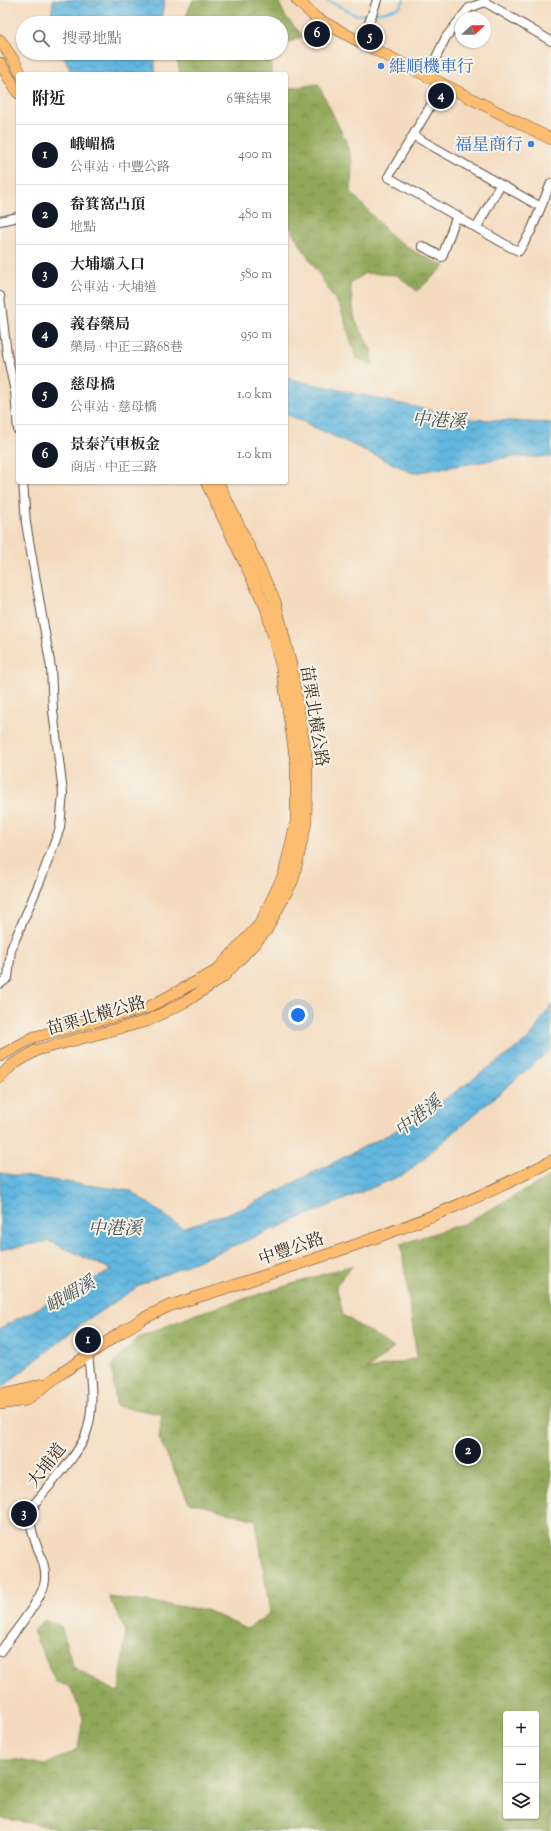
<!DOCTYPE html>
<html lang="zh-TW">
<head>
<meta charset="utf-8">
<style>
  :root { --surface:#fff; --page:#f2f2f2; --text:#222; --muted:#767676; --line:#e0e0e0; --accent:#111827 }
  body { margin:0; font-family:"Sorts Mill Goudy","Noto Serif TC",serif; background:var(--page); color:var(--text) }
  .controls { position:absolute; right:12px; bottom:12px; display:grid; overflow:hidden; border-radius:4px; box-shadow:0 1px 3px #0004 }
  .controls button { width:36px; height:36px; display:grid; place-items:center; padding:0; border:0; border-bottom:1px solid var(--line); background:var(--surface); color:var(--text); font:20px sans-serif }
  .compass { position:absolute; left:455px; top:12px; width:36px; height:36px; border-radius:50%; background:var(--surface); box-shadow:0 1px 3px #0004; rotate:68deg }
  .you { position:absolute; left:298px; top:1015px; width:14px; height:14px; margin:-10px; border:3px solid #fff; border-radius:50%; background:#1a73e8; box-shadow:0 0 0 6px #1a73e833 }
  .badge { display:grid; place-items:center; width:26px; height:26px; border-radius:50%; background:var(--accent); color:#fff; font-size:13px; font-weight:700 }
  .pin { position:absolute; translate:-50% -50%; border:2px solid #fff; box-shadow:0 1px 4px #0006 }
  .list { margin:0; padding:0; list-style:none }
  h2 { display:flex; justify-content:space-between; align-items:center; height:52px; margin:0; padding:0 16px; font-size:17px }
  h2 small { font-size:13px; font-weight:400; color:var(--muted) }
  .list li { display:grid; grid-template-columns:26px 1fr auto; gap:12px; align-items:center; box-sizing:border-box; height:60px; padding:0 16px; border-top:1px solid var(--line) }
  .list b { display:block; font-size:15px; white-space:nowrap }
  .list p { margin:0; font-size:13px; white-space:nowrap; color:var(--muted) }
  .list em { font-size:13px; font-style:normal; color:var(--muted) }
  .icon { flex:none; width:22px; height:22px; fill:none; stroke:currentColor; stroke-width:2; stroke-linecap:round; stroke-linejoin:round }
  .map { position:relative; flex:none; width:551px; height:1831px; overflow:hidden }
  .search { position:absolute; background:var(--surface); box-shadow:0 1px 3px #0004; left:16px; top:16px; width:272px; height:44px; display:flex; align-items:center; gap:10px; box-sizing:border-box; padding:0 14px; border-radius:22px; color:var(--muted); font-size:15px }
  .panel { position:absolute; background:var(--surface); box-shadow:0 1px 3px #0004; left:16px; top:72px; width:272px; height:412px; border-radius:4px }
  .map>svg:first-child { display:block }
  .forest { fill:url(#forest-crowns); stroke:#666a3c; fill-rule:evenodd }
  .water { fill:url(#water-waves); stroke:#4f707e }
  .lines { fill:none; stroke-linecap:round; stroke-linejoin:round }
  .stream { stroke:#63b7df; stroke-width:2 }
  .minor-casing { stroke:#574536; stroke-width:10 }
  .major-casing { stroke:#574536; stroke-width:12 }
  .minor { stroke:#fff; stroke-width:8 }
  .major { stroke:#fcbd6f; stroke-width:11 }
  .shop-dot { fill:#3f7fe0; stroke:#f7f3e8; stroke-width:1.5 }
  .labels { text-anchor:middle; stroke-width:4; stroke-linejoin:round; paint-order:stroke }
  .shop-label { font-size:17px; fill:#366cbe; stroke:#f7f3e8; text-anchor:start }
  .street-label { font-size:17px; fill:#3b2a1e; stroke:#f7f3e8 }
  .water-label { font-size:18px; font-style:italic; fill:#475458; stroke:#f7f3e8 }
</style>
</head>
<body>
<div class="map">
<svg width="551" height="1831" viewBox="0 0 551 1831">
  <defs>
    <pattern id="forest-crowns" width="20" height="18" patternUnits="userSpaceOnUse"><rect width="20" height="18" fill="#91a95a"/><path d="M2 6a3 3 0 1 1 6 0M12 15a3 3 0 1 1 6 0" fill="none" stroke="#788a4a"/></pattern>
    <pattern id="water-waves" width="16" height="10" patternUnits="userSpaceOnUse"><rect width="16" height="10" fill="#63b7df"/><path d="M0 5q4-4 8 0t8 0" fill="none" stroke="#5395b4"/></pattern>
  </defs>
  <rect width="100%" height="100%" fill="#f7f3e8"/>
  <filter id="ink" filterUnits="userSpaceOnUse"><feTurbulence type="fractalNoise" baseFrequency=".025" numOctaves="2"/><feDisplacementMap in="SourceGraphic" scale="8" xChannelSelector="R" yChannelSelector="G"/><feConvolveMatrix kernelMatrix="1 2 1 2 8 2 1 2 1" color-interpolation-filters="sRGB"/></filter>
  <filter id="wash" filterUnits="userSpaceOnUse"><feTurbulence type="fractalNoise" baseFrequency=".012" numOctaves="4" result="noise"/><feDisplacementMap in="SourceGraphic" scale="16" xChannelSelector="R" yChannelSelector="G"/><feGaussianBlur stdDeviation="0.9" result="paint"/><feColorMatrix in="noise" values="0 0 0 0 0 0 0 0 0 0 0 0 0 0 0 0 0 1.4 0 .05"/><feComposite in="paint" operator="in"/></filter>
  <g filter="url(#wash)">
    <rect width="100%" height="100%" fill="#f4dbbf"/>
    <!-- forest -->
    <path class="forest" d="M 193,0 L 278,0 L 285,16 L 303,36 L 281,46 L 281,23 L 183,23 Z
      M 176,53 L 271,53 L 271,74 L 180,74 Z
      M 318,84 L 345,139 L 352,162 L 351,192 L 391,236 L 417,253 L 445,266 L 417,291 L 397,275 L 365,273 L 350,284 L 355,320 L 372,351 L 373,365 L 356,358 L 341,309 L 286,222 L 286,89 Z
      M 551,1176 L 551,1831 L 55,1831 L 52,1827 L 0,1818 L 0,1760 L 18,1760 L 45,1765 L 78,1749 L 83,1718 L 70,1686 L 56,1683 L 33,1631 L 44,1620 L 61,1626 L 73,1667 L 119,1693 L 126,1631 L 109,1597 L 206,1610 L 247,1629 L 270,1613 L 256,1520 L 189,1502 L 159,1439 L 162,1414 L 116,1406 L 112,1366 L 138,1337 L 199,1313 L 353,1265 L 336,1285 L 343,1315 L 394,1348 L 366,1370 L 417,1358 L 401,1244 L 465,1223 ZM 506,1714 L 536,1714 L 536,1816 L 506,1816 Z"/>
    <!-- water -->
    <path class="water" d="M 53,0 L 165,0 L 160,23 L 51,23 Z
      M 62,53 L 155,53 L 155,74 L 72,74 Z
      M 286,378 L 468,419 L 551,423 L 551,457 L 511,457 L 413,473 L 286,414 Z
      M 551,1005 L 551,1049 L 405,1174 L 142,1284 L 81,1324 L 0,1389 L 0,1328 L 112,1270 L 49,1241 L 0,1250 L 0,1173 L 131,1191 L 182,1228 L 244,1208 L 413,1122 L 529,1039 Z"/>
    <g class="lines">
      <!-- stream -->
      <path class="stream" d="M 327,0 L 356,15 L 370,14
        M 374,13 L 384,12 L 400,7 L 404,0"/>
    </g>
  </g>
  <g filter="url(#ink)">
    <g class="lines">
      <!-- minor casing -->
      <g class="minor-casing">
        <path id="minor" d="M 362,43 L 377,0
          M 427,76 L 446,37 L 469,8 L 485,2 L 551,41
          M 443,85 L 388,177 L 510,247 L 519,251 L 531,231 L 551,183
          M 414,136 L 541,207
          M 0,221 L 18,217
          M 477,227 L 500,185
          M 422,246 L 442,257 L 457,215
          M 0,296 L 7,354 L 15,392 L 18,430
          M 0,984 L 8,978 L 11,949 L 41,879 L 60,828 L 63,793 L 53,711 L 51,668 L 26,523 L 23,482
          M 0,1652 C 11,1636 44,1598 45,1580 C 47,1560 32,1543 31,1524 C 30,1517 33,1510 35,1503 C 50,1484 78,1456 86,1434 C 95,1409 91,1380 88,1355"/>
      </g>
      <!-- major casing -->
      <g class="major-casing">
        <path id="major" d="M 297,0 L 316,18 L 362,43 L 551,139
          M 0,40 L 14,61 L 21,74
          M 0,63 L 18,93
          M 0,1056 L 34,1037 L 147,1008 L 216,971 L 260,924 L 284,874 L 296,822 L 296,763 L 282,669 L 266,608 L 206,482
          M 0,1077 L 12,1065 L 37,1050 L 147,1021 L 185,1002 L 223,977 L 266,931 L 293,880 L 306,823 L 307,761 L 291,665 L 275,601 L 218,482
          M 0,1394 L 12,1392 L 44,1384
          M 0,1404 L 26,1400 L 59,1375 L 120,1333 L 142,1319 L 169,1306 C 298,1265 431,1225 551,1161"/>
      </g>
      <!-- minor -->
      <use href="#minor" class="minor"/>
      <!-- major -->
      <use href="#major" class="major"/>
    </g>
  </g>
  <!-- markers -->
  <g class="shop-dot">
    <circle cx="381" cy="66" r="4"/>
    <circle cx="531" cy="144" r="4"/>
  </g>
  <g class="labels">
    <!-- shop labels -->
    <g class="shop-label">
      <text x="389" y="72">維順機車行</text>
      <text x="523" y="150" text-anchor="end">福星商行</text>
    </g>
    <!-- street labels -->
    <g class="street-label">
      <text transform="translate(315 716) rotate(81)" y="6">苗栗北橫公路</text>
      <text transform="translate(96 1015) rotate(-16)" y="6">苗栗北橫公路</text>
      <text transform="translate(291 1248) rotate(-19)" y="6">中豐公路</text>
      <text transform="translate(46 1465) rotate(-52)" y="6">大埔道</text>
    </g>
    <!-- water labels -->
    <g class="water-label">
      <text transform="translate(439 420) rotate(3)" y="6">中港溪</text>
      <text transform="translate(418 1116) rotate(-38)" y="6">中港溪</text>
      <text x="115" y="1234">中港溪</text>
      <text transform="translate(70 1294) rotate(-30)" y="6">峨嵋溪</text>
    </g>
  </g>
</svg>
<div class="controls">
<button>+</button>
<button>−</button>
<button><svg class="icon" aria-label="layers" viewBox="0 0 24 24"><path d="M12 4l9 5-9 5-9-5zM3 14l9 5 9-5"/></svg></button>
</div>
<svg class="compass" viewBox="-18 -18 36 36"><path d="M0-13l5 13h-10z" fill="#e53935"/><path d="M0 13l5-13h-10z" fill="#767676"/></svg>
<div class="you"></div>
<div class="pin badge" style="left:88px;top:1340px">1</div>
<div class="pin badge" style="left:468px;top:1451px">2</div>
<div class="pin badge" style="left:24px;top:1514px">3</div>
<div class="pin badge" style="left:441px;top:96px">4</div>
<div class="pin badge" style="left:370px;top:37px">5</div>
<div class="pin badge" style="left:317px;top:34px">6</div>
<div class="search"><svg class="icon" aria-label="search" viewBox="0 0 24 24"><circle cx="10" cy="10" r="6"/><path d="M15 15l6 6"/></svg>搜尋地點</div>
<section class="panel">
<h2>附近<small>6筆結果</small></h2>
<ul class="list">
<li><span class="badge">1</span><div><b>峨嵋橋</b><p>公車站 · 中豐公路</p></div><em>400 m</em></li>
<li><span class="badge">2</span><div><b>畚箕窩凸頂</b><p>地點</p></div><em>480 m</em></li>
<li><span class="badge">3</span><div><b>大埔壩入口</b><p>公車站 · 大埔道</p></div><em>580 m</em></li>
<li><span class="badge">4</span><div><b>義春藥局</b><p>藥局 · 中正三路68巷</p></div><em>950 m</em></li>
<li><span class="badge">5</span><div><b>慈母橋</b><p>公車站 · 慈母橋</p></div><em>1.0 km</em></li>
<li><span class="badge">6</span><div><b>景泰汽車板金</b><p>商店 · 中正三路</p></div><em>1.0 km</em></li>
</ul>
</section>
</div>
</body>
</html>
